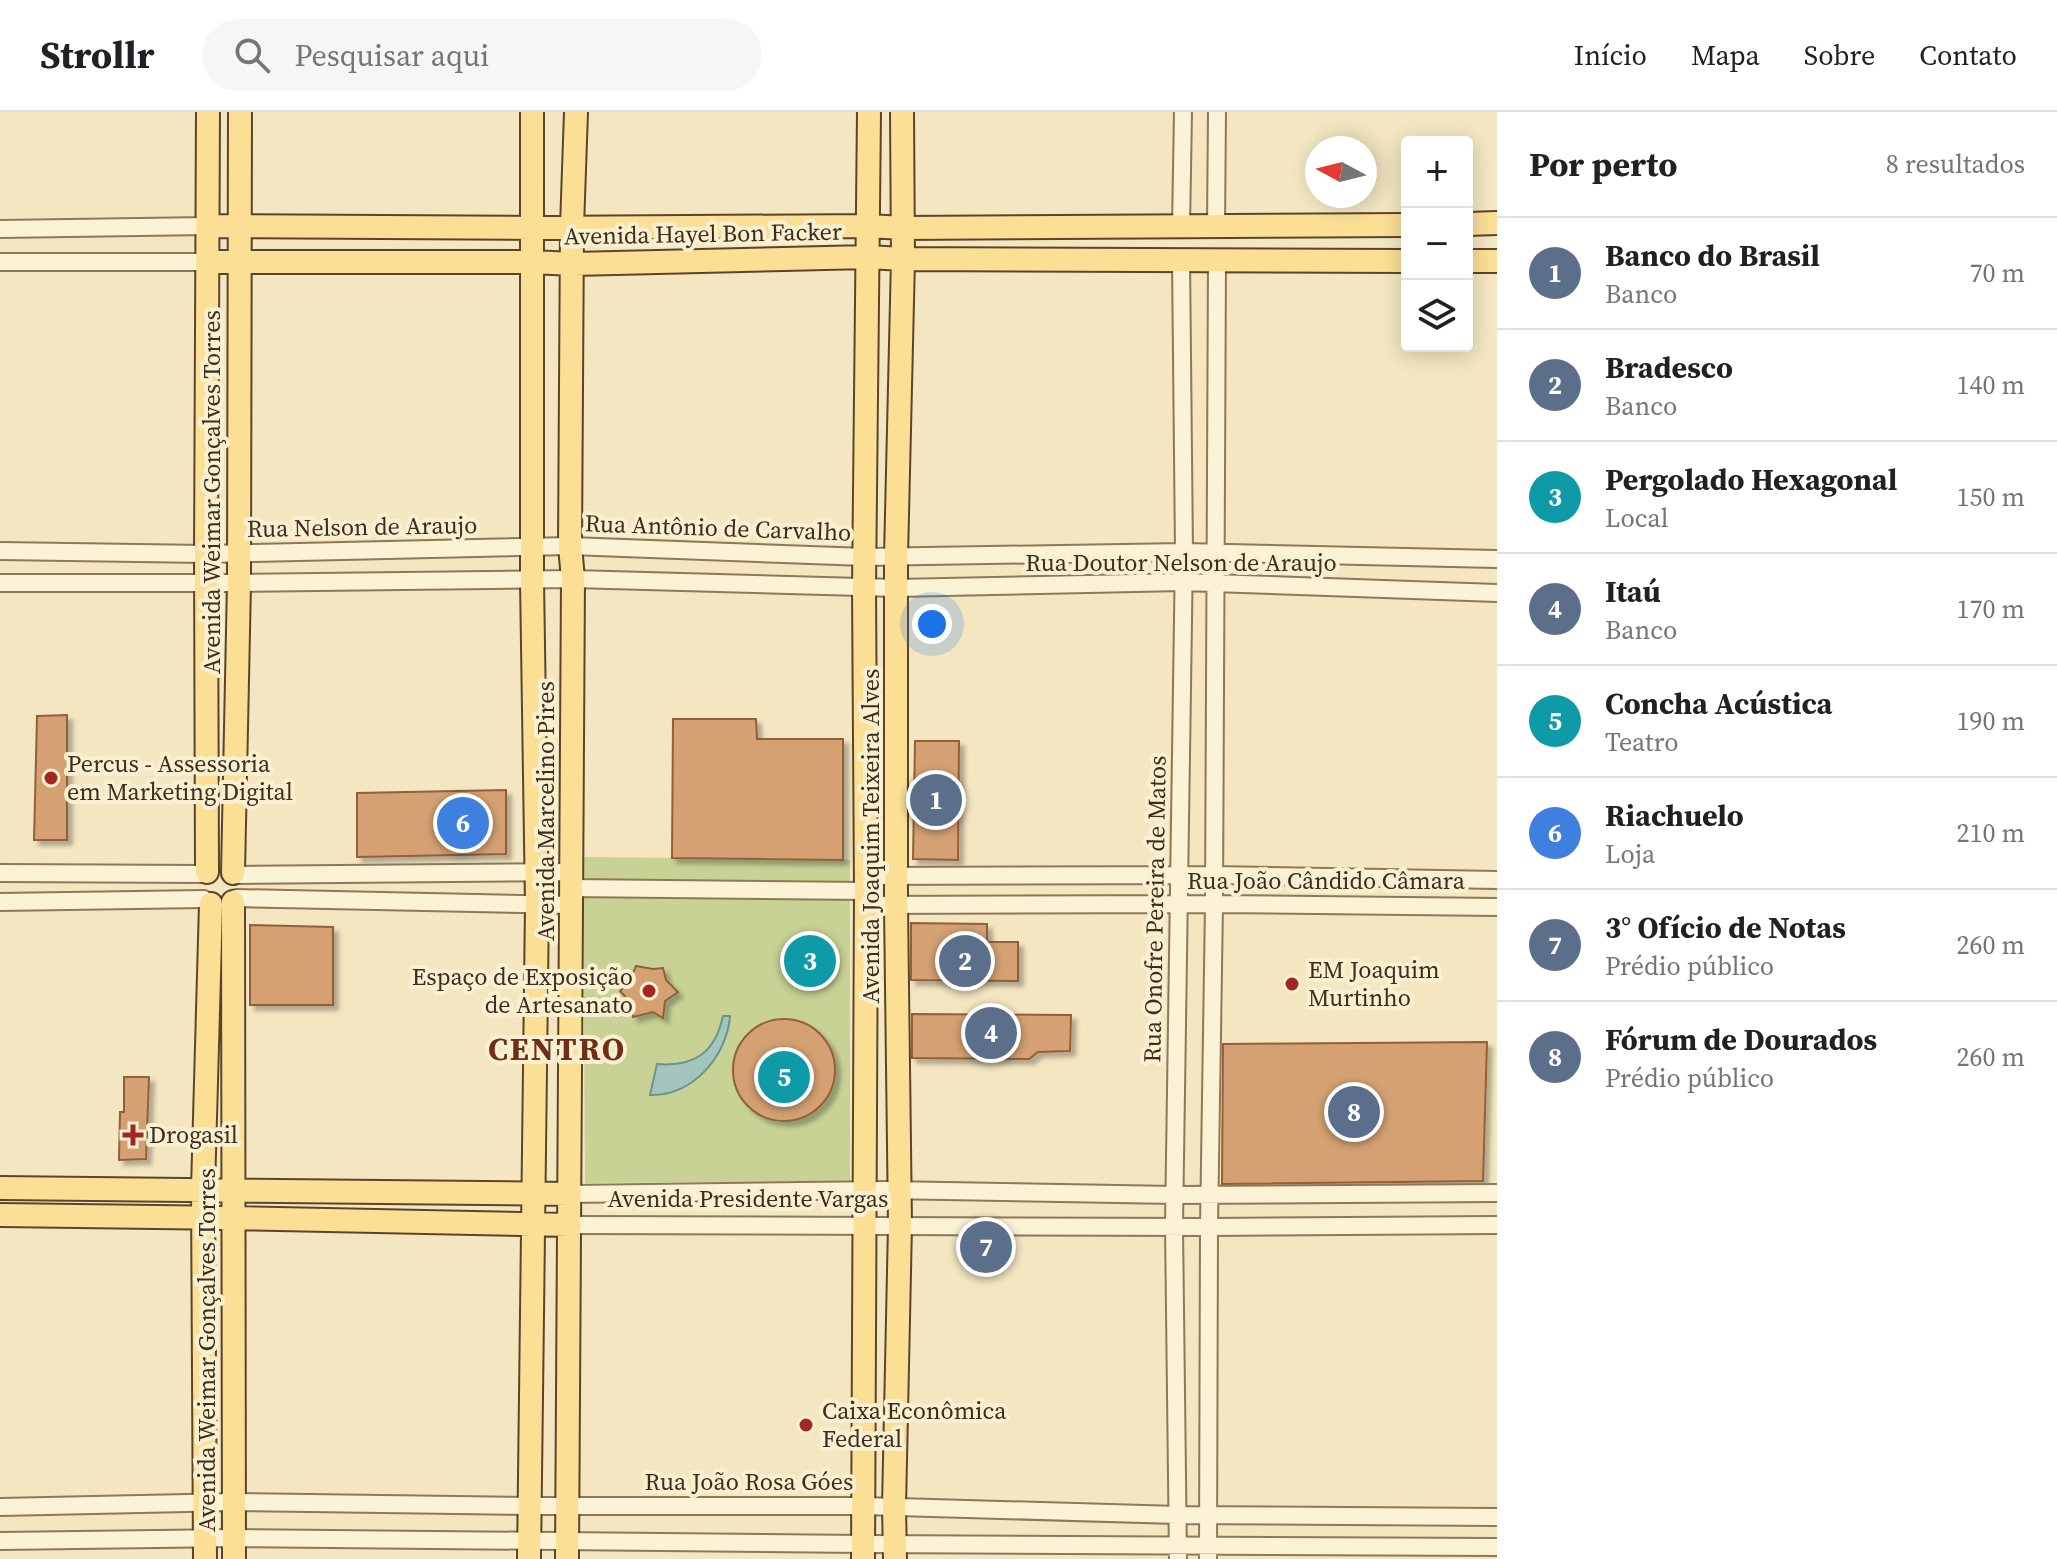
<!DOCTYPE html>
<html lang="pt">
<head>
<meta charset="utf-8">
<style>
  :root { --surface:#fff; --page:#f6f6f6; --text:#202124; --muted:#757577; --line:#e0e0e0; --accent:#a42620 }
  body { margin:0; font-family:"Source Serif 4",serif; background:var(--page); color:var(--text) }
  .controls { position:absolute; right:24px; top:24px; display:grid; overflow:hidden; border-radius:8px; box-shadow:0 4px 20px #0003 }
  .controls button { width:72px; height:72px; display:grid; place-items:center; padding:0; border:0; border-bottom:2px solid var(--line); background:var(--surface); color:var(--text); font:40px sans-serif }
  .compass { position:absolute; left:1305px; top:24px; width:72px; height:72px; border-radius:50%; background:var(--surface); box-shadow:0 4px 20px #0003; rotate:277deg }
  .you { position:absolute; left:932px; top:512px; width:28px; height:28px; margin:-20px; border:6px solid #fff; border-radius:50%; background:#1a73e8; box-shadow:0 0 0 12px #1a73e833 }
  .badge { display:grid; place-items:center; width:52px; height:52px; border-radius:50%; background:var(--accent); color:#fff; font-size:26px; font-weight:700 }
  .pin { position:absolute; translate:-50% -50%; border:4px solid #fff; box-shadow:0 2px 8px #0006 }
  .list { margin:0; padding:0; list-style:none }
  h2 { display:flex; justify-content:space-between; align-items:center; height:104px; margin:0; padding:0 32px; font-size:34px }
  h2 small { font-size:26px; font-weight:400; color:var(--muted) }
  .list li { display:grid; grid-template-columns:52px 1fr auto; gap:24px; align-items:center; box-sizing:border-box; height:112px; padding:0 32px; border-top:2px solid var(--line) }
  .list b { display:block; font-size:30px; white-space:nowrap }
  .list p { margin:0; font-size:26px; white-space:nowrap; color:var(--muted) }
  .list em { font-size:26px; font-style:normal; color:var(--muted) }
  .icon { flex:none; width:44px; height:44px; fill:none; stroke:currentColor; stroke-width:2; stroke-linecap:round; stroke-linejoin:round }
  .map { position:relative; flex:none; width:1497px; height:1447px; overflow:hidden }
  header { display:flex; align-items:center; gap:48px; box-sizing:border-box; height:112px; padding:0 40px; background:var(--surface); border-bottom:2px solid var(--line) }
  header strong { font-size:38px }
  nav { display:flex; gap:44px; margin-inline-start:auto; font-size:28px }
  .search { width:560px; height:72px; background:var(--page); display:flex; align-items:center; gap:20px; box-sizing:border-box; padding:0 28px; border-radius:44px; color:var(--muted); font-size:30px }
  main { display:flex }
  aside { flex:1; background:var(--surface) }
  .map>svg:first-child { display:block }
  .green { fill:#c8d294 }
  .water { fill:#a4c5bd; stroke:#6a948c; stroke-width:2 }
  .building { fill:#d5a173; stroke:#90603a; stroke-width:2; filter:url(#shadow) }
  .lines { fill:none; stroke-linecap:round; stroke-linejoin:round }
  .minor-casing { stroke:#8f7757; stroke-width:20 }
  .major-casing { stroke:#5c442b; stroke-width:26 }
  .minor { stroke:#fcf3d6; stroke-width:16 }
  .major { stroke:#fadf95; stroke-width:22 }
  .poi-dot { fill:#a42620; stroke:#f9f0d2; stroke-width:3 }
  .labels { text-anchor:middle; stroke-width:8; stroke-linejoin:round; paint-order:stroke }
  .street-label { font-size:24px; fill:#3d2e1c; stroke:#f9f0d2 }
  .poi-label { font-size:24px; fill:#3d2e1c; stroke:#f9f0d2; text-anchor:start }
  .district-label { font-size:32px; font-weight:bold; letter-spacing:2px; fill:#6e2e17; stroke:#f9f0d2 }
</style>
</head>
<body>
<header>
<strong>Strollr</strong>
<div class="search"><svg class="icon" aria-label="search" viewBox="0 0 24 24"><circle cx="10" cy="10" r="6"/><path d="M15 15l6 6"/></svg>Pesquisar aqui</div>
<nav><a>Início</a><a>Mapa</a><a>Sobre</a><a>Contato</a></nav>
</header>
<main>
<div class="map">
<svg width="1497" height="1447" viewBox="0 0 1497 1447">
  <defs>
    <filter id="shadow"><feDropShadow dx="5" dy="5" stdDeviation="2" flood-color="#0004"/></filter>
  </defs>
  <rect width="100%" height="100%" fill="#f3e6c1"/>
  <!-- green -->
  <path class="green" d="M 583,745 L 850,748 L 850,1069 L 585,1071 Z"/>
  <!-- water -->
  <path class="water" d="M 723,904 L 730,904 C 727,944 693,984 650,983 L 657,952 C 694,955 715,941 723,904 Z"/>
  <!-- building -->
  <path class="building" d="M 67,603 L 67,728 L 34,728 L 37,604 Z
    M 673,607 L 756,607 L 757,627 L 843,627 L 843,748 L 672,746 Z
    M 915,629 L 959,629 L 958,748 L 913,747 Z
    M 506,678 L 506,742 L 357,745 L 357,681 Z
    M 911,811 L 987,812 L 987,830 L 1018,830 L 1018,869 L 911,868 Z
    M 250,813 L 333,815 L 333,893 L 250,893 Z
    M788 850a22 22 0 1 1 44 0a22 22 0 1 1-44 0Z
    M 636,854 L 653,857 L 663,856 L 666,868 L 678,880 L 665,889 L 663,906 L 653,900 L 633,905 L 631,891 L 620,879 L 628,872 Z
    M 912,902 L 1071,903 L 1070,939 L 1038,940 L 1029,947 L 912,946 Z
    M733 958a51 51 0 1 1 102 0a51 51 0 1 1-102 0Z
    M 1487,930 L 1483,1069 L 1222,1072 L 1223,932 Z
    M 124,965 L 149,965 L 146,1047 L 119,1048 L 120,1000 L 124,1000 Z
    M 1003,1126 L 1003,1144 L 970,1144 L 970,1127 Z"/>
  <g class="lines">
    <!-- minor casing -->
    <g class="minor-casing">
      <path id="minor" d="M 1181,115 L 1183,0
        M 1216,115 L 1217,0
        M 0,117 L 208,114
        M 0,150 L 208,150
        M 0,439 L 206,442 L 570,434 L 865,445 L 1184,440 L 1497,447
        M 0,471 L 239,471 L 573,467 L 896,476 L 1183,470 L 1497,481
        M 0,761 L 205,762
        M 235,763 L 571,760
        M 866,764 L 1213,763 L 1497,768
        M 571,776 L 866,779
        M 236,786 L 571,793
        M 0,790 L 204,787
        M 866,793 L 1214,792 L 1497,795
        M 570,1082 L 886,1078 L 1175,1083 L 1497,1081
        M 570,1113 L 1209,1115 L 1497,1113
        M 0,1395 L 234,1390 L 529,1394 L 863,1394 L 1178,1403 L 1497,1405
        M 0,1429 L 234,1426 L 863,1432 L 1497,1435
        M 1178,1447 L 1174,1114 L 1184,440 L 1181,147
        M 1208,1447 L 1209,1115 L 1214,792 L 1217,147"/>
    </g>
    <!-- major casing -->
    <g class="major-casing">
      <path id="major" d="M 1467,112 L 1497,111
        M 208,114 L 533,116 L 868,114 L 903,116 L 1407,113
        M 1467,149 L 1497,149
        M 208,150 L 532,150 L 573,152 L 868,145 L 903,147 L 1407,149
        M 207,760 L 206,442 L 208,0
        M 233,761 L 239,471 L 240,0
        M 233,790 L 234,1447
        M 0,1076 L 570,1082
        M 0,1103 L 233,1106 L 570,1113
        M 205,1447 L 203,1077 L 211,792
        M 529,1447 L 537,793 L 532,468 L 532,0
        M 567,1447 L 573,467 L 570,434 L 572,115 L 576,0
        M 863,1447 L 866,779 L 864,476 L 869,0
        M 895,1447 L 894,1395 L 900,1113 L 896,793 L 896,445 L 903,147 L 902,0"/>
    </g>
    <!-- minor -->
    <use href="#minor" class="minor"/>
    <!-- major -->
    <use href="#major" class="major"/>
  </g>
  <!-- markers -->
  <g class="poi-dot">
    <circle cx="51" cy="666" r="8"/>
    <circle cx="1292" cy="872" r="8"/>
    <circle cx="649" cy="879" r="8"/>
    <path d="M129 1011h8v8h8v8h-8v8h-8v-8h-8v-8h8z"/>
    <circle cx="806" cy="1313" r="8"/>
  </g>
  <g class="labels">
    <!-- street labels -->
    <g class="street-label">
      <text transform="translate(703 122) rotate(-1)" y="8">Avenida Hayel Bon Facker</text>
      <text transform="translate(212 380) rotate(-90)" y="8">Avenida Weimar Gonçalves Torres</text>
      <text transform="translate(362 415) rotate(-1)" y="8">Rua Nelson de Araujo</text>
      <text transform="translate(718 416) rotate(2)" y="8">Rua Antônio de Carvalho</text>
      <text x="1181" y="459">Rua Doutor Nelson de Araujo</text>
      <text transform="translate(546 699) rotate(-90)" y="8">Avenida Marcelino Pires</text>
      <text transform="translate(871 724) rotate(-90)" y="8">Avenida Joaquim Teixeira Alves</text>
      <text x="1326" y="777">Rua João Cândido Câmara</text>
      <text transform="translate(1155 797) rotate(-89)" y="8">Rua Onofre Pereira de Matos</text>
      <text x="748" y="1095">Avenida Presidente Vargas</text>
      <text transform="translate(207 1238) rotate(-90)" y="8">Avenida Weimar Gonçalves Torres</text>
      <text x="749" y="1378">Rua João Rosa Góes</text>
    </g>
    <!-- poi labels -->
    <g class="poi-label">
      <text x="67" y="660">Percus - Assessoria<tspan x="67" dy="28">em Marketing Digital</tspan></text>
      <text x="1308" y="866">EM Joaquim<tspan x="1308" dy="28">Murtinho</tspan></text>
      <text x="633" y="873" text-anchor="end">Espaço de Exposição<tspan x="633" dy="28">de Artesanato</tspan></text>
      <text x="149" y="1031">Drogasil</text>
      <text x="822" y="1307">Caixa Econômica<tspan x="822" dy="28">Federal</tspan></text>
    </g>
    <!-- district labels -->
    <g class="district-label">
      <text x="557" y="948">CENTRO</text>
    </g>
  </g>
</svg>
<div class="controls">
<button>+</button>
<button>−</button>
<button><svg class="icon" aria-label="layers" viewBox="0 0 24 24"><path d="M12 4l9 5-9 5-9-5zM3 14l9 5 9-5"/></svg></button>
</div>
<svg class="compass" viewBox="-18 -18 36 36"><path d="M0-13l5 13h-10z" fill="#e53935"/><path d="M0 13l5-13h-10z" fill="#757577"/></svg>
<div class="you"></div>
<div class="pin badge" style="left:936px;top:688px;background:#5c6f8a">1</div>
<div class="pin badge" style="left:965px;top:849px;background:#5c6f8a">2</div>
<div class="pin badge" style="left:810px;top:849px;background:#0f9aa8">3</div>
<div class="pin badge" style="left:991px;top:921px;background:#5c6f8a">4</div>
<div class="pin badge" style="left:784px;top:965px;background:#0f9aa8">5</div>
<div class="pin badge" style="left:463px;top:711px;background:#3f7fe0">6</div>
<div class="pin badge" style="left:986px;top:1135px;background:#5c6f8a">7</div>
<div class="pin badge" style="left:1354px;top:1000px;background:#5c6f8a">8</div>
</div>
<aside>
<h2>Por perto<small>8 resultados</small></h2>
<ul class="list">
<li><span class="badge" style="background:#5c6f8a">1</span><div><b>Banco do Brasil</b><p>Banco</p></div><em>70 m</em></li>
<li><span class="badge" style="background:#5c6f8a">2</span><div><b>Bradesco</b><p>Banco</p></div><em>140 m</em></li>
<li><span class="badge" style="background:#0f9aa8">3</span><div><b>Pergolado Hexagonal</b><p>Local</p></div><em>150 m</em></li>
<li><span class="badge" style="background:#5c6f8a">4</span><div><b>Itaú</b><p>Banco</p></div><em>170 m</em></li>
<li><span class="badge" style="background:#0f9aa8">5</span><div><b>Concha Acústica</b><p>Teatro</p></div><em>190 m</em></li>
<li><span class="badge" style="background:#3f7fe0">6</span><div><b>Riachuelo</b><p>Loja</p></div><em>210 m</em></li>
<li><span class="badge" style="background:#5c6f8a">7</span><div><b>3° Ofício de Notas</b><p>Prédio público</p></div><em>260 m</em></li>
<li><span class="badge" style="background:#5c6f8a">8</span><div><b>Fórum de Dourados</b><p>Prédio público</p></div><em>260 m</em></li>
</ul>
</aside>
</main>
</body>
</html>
